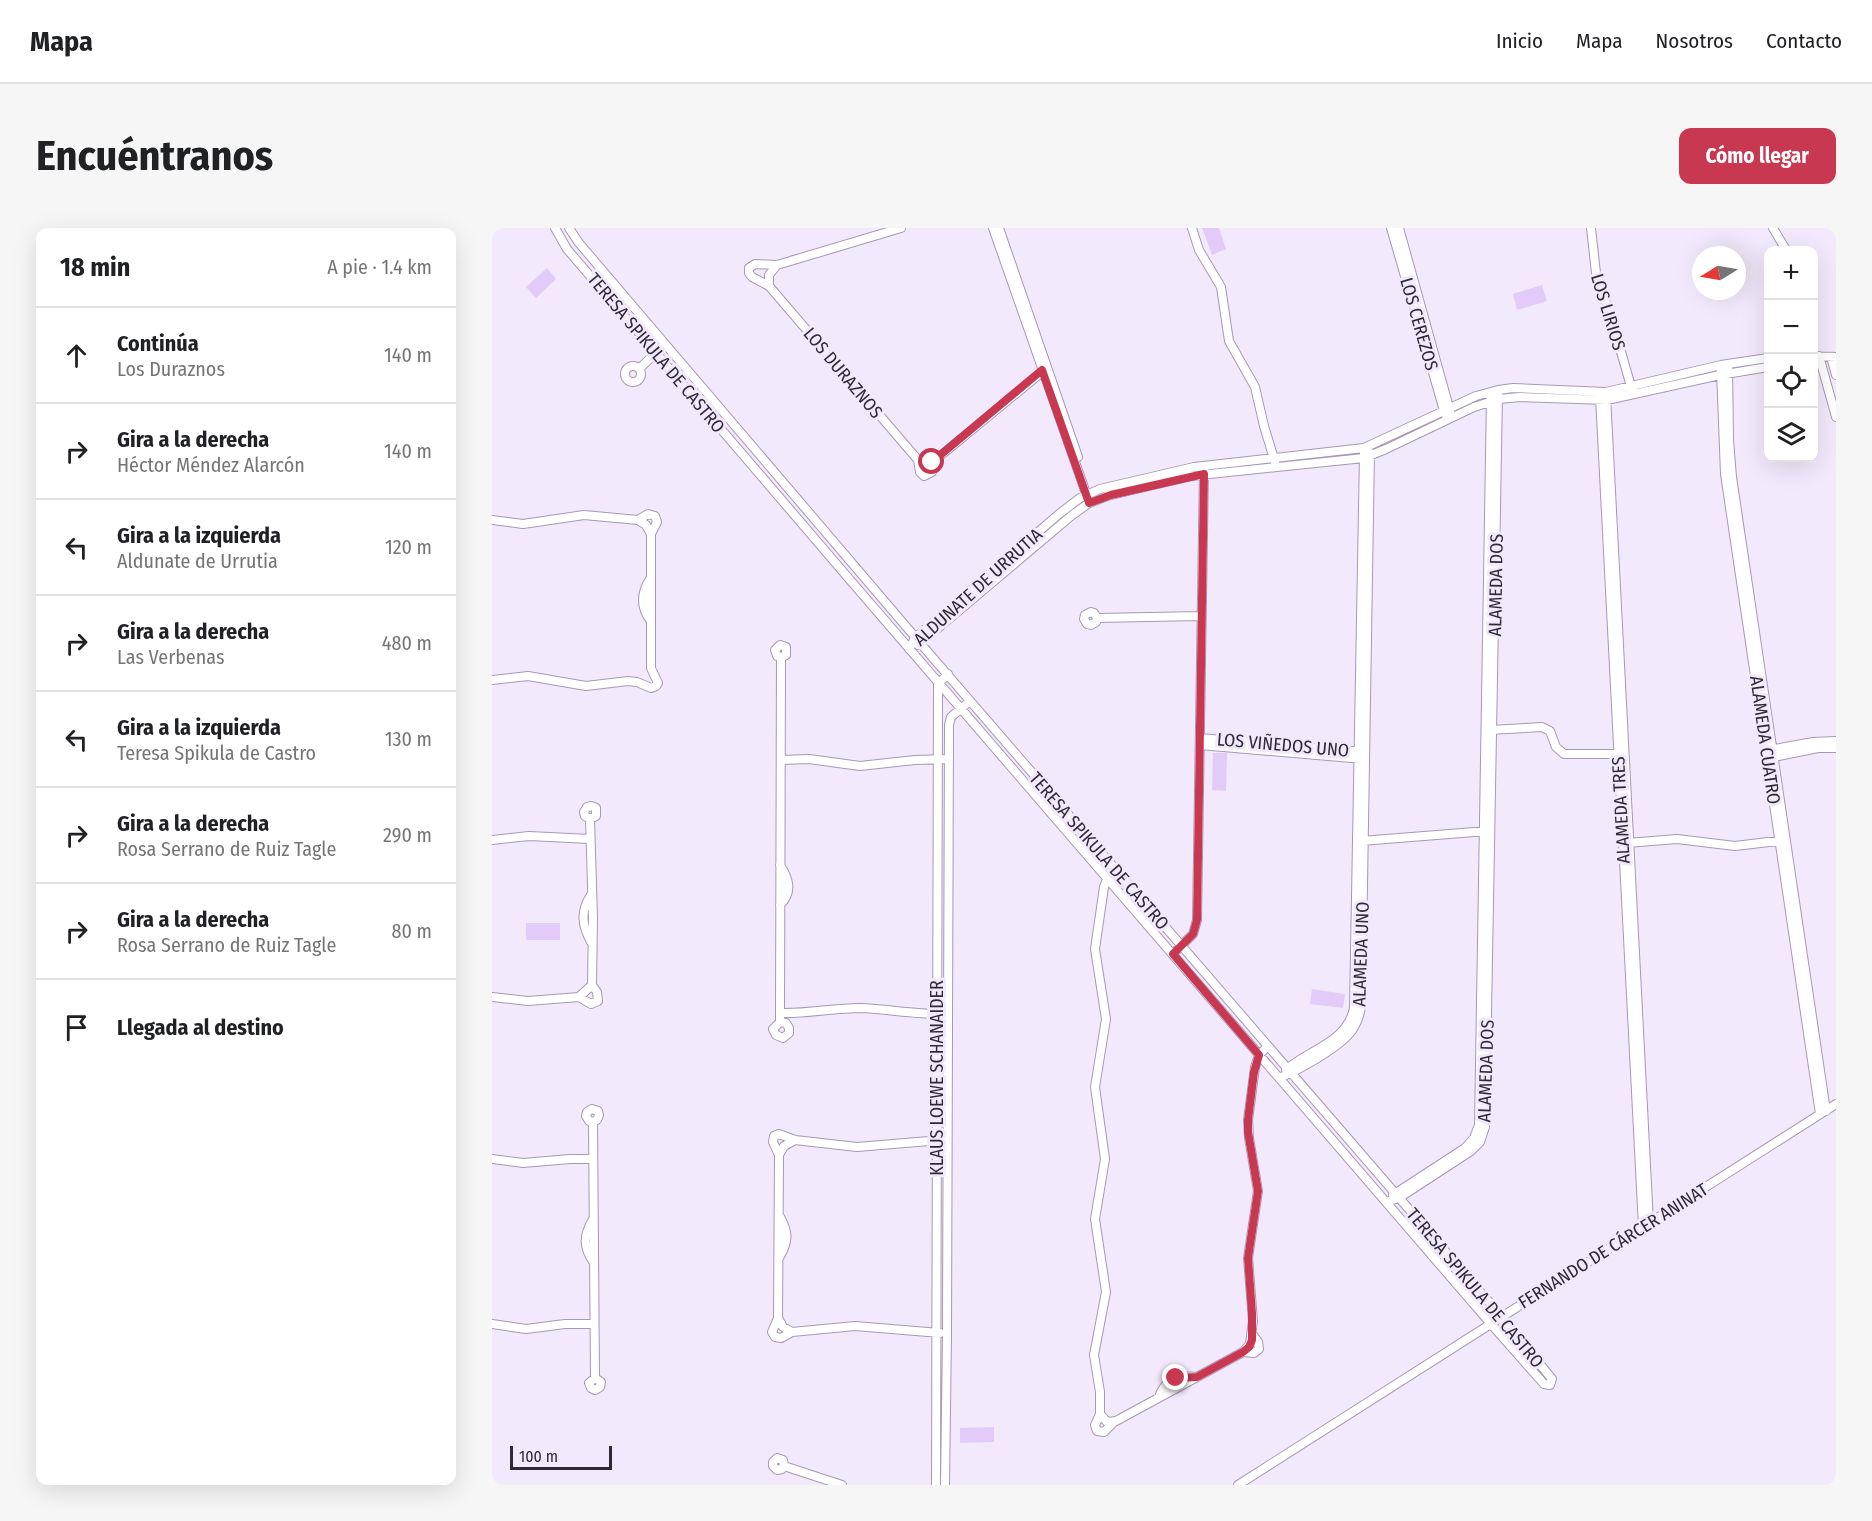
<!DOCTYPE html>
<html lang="es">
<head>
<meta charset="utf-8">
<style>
  :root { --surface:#fff; --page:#f6f6f6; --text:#202124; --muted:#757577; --line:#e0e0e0; --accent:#c83851 }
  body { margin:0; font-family:"Fira Sans Condensed",sans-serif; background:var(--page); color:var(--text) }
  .controls { position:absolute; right:18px; top:18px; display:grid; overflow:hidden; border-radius:12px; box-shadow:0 6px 24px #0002 }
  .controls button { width:54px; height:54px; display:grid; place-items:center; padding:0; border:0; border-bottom:2px solid var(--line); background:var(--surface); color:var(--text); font:30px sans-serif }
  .compass { position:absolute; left:1200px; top:18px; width:54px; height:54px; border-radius:50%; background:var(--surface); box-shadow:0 6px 24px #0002; rotate:259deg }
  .scale { position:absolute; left:18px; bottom:15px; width:102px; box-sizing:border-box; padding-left:6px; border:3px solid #302a36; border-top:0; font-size:16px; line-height:21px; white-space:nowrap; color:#302a36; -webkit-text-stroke:4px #f3e9fc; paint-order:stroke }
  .stop { position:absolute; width:18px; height:18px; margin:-14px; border:4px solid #c83851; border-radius:50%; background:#fff }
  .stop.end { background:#c83851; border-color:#fff; box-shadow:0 2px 6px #0008 }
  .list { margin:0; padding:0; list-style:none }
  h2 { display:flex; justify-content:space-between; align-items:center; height:78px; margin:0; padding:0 24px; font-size:26px }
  h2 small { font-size:20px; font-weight:400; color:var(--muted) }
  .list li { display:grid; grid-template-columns:39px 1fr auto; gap:18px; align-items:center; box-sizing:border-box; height:96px; padding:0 24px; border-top:2px solid var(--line) }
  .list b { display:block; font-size:22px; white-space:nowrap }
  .list p { margin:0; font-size:20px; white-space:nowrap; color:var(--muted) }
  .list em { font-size:20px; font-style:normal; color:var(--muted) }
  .icon { flex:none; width:33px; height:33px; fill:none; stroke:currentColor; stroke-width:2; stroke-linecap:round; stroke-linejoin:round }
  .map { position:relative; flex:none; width:1344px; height:1257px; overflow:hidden; border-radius:12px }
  header { display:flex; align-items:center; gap:36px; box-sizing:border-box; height:84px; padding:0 30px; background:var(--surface); border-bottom:2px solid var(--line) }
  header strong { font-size:28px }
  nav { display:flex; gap:33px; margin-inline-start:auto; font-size:21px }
  .intro { display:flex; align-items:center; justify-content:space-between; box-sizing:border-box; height:144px; padding:0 36px }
  h1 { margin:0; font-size:42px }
  .button { padding:15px 27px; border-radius:12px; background:var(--accent); color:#fff; font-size:21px; font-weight:700 }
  main { display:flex; gap:36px; padding:0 36px }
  aside { flex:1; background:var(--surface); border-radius:12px; box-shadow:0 6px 24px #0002 }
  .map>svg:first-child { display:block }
  .green { fill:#e2caf9 }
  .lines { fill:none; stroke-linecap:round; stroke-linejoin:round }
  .minor-casing { stroke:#a798b5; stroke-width:10 }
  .minor { stroke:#fff; stroke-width:8 }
  .route { stroke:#c83851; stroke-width:8 }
  .labels { text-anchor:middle; stroke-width:6; stroke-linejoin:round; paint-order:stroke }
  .street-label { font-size:18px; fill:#302a36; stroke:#f3e9fc }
</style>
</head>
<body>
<header>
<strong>Mapa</strong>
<nav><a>Inicio</a><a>Mapa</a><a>Nosotros</a><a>Contacto</a></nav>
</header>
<div class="intro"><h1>Encuéntranos</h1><a class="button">Cómo llegar</a></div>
<main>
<aside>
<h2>18 min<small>A pie · 1.4 km</small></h2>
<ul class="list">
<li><svg class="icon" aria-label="ahead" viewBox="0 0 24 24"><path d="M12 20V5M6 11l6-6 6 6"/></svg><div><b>Continúa</b><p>Los Duraznos</p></div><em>140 m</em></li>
<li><svg class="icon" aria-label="right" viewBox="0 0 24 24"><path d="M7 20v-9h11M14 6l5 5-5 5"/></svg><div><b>Gira a la derecha</b><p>Héctor Méndez Alarcón</p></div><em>140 m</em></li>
<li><svg class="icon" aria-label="left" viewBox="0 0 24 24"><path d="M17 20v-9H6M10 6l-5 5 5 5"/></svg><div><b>Gira a la izquierda</b><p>Aldunate de Urrutia</p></div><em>120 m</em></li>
<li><svg class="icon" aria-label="right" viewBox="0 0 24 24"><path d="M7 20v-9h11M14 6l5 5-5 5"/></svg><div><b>Gira a la derecha</b><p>Las Verbenas</p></div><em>480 m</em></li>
<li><svg class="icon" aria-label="left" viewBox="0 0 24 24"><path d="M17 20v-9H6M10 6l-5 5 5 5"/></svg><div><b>Gira a la izquierda</b><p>Teresa Spikula de Castro</p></div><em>130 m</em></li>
<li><svg class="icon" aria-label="right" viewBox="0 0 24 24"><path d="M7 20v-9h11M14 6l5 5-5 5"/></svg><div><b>Gira a la derecha</b><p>Rosa Serrano de Ruiz Tagle</p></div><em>290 m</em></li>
<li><svg class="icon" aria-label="right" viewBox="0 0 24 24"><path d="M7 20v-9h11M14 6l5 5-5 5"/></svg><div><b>Gira a la derecha</b><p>Rosa Serrano de Ruiz Tagle</p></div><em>80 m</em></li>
<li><svg class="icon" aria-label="arrive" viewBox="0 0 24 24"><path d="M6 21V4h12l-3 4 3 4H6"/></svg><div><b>Llegada al destino</b></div></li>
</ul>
</aside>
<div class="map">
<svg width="1344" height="1257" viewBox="0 0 1344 1257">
  <rect width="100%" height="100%" fill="#f3e9fc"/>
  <!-- green -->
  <path class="green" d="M 710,0 L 727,0 L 734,21 L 720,27 Z
    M 55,40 L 64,51 L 44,70 L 34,59 Z
    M 1050,57 L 1055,73 L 1025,82 L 1021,66 Z
    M 721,525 L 735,525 L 734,563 L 720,562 Z
    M 34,695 L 68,695 L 68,712 L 34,712 Z
    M 820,761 L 853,766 L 851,780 L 818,776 Z
    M 502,1199 L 502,1214 L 468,1215 L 468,1200 Z"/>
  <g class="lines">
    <!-- minor casing -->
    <g class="minor-casing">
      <path id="minor" d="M 63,0 L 75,21 C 381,381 691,737 999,1096 L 1052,1156 L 1058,1157 L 1060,1151 L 1010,1089 L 429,416 L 87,15 L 77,0
        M 409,0 L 285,37 L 263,36 L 257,40 L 257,45 L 260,49 L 277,58 L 426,232 L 434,235 L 442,233 L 555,140
        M 501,0 L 596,271
        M 507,0 L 586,229
        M 700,0 L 707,22 L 729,59 L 737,113 L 763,159 L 772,198 L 783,234
        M 899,0 L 953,186
        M 907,0 L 958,183
        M 1099,0 L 1105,54 L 1117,82 L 1140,162
        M 1281,0 L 1294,22
        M 277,58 L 277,47 L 285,37
        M 1322,128 L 1344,129
        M 1327,128 L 1344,189
        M 1339,129 L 1344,147
        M133 146a8 8 0 1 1 16 0a8 8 0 1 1-16 0Z
        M 148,140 L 173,116
        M 1236,141 L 1237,212 L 1240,249 L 1334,883
        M 1229,142 L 1233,246 L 1328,886
        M 1114,167 L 1157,995
        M 1108,169 L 1151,999
        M 426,232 L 428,244 L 432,248 L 440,244 L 442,233
        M 0,292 L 31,296 L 92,287 L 146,292 L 156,286 L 163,288 L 165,294 L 159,306 L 159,440 L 166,455 L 164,458 L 159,460 L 145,454 L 136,453 L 94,458 L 36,448 L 0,452
        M 146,292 L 154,297 L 159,306
        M 605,390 L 604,394 L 599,397 L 595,396 L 592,391 L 593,387 L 599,384 L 602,385 L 605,390 L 709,388
        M 158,392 C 148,378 149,365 158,351
        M 426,417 L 579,288 L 597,275 L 615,268 L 699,248 L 872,230 L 894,221 L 982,179 L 1007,171 L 1028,169 L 1115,172 L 1228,147 L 1276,139
        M 417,421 L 423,410 L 567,286 L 588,270 L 608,261 L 702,239 L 872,220 L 984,168 L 1006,162 L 1021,160 L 1114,164 L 1229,137 L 1276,130
        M 998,502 L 1050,499 L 1058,503 L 1064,519 L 1072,526 L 1129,526
        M 708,510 L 870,524
        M 708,517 L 871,531
        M 1277,522 L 1321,514 L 1344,513
        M 1277,530 L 1326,520 L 1344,520
        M 289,532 L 317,531 L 368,538 L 423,532 L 457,531
        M 0,612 L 37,608 L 98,611
        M 869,613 L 995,603
        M 1135,615 L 1185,611 L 1243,618 L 1293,612
        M 624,641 L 615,651 L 612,659 L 603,721 L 614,791 L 603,859 L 613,931 L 603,991 L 614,1064 L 602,1127 L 608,1164 L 608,1186 L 615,1194 L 624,1193 L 751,1124 L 758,1116 L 761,1093 L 756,1030 L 766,963 L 757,910 L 756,892 L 763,839 L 767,827 L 776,818
        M 99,667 C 88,684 90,697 99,714
        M 288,677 C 301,664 297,651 288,637
        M 681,726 L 701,706 L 705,692 L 712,241
        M 0,769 L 36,773 L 87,769 L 99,776 L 106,773 L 105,764 L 100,757 L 101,690 L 98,591 L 93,588 L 92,584 L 95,579 L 99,578 L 104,580 L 104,588 L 98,591
        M 87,769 L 100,757
        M 288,785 C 315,786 341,780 368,780 C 395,781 421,786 448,786
        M 288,794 L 294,795 L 297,800 L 297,805 L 291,810 L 284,807 L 281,801 L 288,794 L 288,785 L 289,429 L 285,428 L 283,422 L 288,417 L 294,419 L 294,427 L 289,429
        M 794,842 C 817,821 855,815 862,780 L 872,225
        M 787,850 C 805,843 846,820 858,805 C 864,798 867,789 869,780 L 878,225
        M 101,894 L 97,893 L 94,888 L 95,884 L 100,881 L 106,883 L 107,887 L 105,892 L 101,894 L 103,1150 L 97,1155 L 99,1160 L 103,1162 L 108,1159 L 109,1154 L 103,1150
        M 287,927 L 292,918 L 303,912
        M 0,931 L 31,935 L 78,931 L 100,931
        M 901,967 L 973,920 L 982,910 L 987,897 L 999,168
        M 894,974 L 907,970 L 979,923 L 988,914 L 993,899 L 1006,167
        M 101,991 C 92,1007 90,1018 102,1035
        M 287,1030 C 297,1013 297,1004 287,987
        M 286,1090 L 280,1104 L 283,1109 L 289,1110 L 300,1104 L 363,1098 L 448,1105
        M 0,1096 L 34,1101 L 73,1096 L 102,1096
        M 300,1104 L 291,1099 L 286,1090 L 287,927 L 281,914 L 282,908 L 287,906 L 303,912 L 365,919 L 449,912
        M 751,1124 L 762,1125 L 767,1121 L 766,1114 L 761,1107
        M 667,1169 C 673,1151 687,1147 705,1149
        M 608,1186 L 603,1197 L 605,1203 L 612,1204 L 621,1195
        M 292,1238 L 290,1241 L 285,1242 L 281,1238 L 281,1234 L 285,1230 L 291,1232 L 292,1238 L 350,1257
        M 444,1257 L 446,456 L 456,446
        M 453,1257 L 455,1105 L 457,497 L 459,489 L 478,473
        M 746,1257 L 1344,876"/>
    </g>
    <!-- minor -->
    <use href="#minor" class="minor"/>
  </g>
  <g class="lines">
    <!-- route -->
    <path class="route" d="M 440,234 L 550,142 L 597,275 L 619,267 L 712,246 L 705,692 L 701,706 L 681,726 L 767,827 L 762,844 L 756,892 L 756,904 L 766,963 L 756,1030 L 760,1085 L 760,1112 L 757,1119 L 751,1124 L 705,1149 L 684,1150"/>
  </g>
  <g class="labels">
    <!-- street labels -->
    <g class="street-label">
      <text transform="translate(1116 84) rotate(73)" y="6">LOS LIRIOS</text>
      <text transform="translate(927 96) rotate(74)" y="6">LOS CEREZOS</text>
      <text transform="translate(164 125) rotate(50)" y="6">TERESA SPIKULA DE CASTRO</text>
      <text transform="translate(351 145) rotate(50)" y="6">LOS DURAZNOS</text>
      <text transform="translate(1004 357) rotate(-89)" y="6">ALAMEDA DOS</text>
      <text transform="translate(486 359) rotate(-42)" y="6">ALDUNATE DE URRUTIA</text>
      <text transform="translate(1273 512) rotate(82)" y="6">ALAMEDA CUATRO</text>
      <text transform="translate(791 517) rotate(5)" y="6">LOS VIÑEDOS UNO</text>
      <text transform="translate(1129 582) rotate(-93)" y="6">ALAMEDA TRES</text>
      <text transform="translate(607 623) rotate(49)" y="6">TERESA SPIKULA DE CASTRO</text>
      <text transform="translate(869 726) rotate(-88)" y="6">ALAMEDA UNO</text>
      <text transform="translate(994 843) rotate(-88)" y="6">ALAMEDA DOS</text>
      <text transform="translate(445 850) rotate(-90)" y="6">KLAUS LOEWE SCHANAIDER</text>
      <text transform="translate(1121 1018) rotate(-32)" y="6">FERNANDO DE CÁRCER ANINAT</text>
      <text transform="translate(983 1060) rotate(50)" y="6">TERESA SPIKULA DE CASTRO</text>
    </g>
  </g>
</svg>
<div class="controls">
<button>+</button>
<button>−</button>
<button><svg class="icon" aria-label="locate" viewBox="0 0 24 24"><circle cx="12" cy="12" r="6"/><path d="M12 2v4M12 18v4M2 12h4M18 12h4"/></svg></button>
<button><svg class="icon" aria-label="layers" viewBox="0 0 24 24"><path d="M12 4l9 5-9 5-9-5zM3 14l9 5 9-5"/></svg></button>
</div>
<svg class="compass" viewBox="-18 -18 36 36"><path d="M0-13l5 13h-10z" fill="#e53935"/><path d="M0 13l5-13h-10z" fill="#757577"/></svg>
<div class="scale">100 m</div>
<div class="stop" style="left:440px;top:234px"></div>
<div class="stop end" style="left:684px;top:1150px"></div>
</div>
</main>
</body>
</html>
